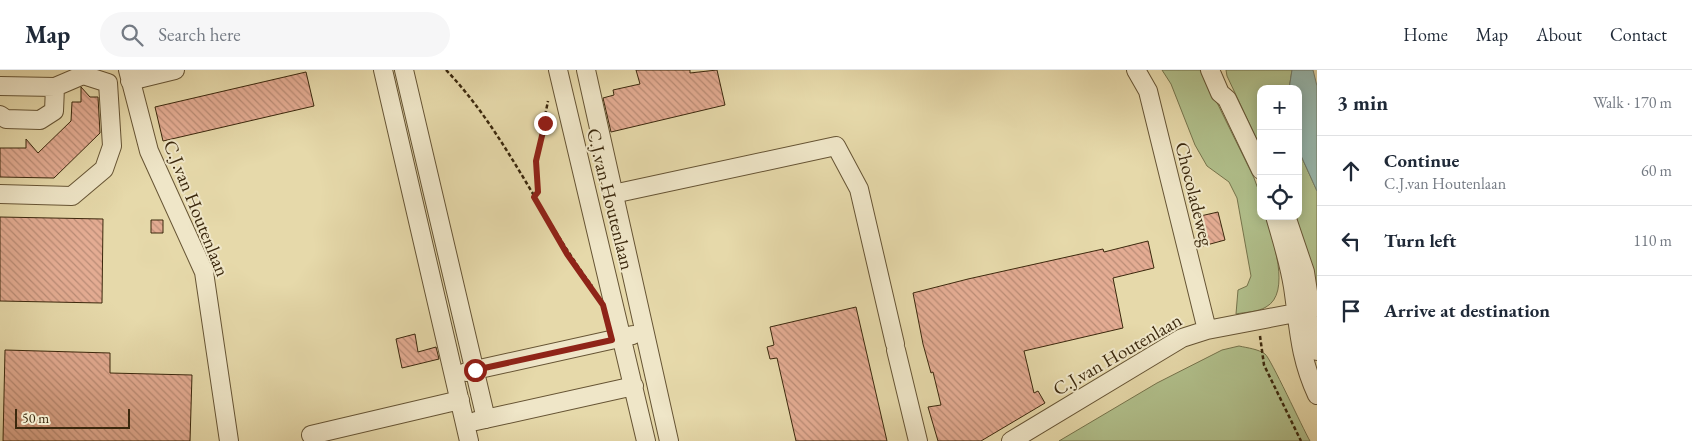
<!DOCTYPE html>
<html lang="en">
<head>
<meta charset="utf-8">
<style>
  :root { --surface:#fff; --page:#f6f6f7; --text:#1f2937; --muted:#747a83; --line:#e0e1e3 }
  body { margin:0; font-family:"EB Garamond",serif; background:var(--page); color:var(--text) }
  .controls { position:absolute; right:15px; top:15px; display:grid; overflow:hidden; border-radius:10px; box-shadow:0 2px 12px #0003 }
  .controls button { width:45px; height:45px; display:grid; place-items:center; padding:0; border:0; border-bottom:1px solid var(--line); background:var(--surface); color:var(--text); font:25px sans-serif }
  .scale { position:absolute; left:15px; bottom:12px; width:115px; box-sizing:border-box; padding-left:5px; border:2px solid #3b280d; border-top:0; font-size:14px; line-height:18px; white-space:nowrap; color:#3b280d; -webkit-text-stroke:4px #efe6c8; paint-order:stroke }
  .stop { position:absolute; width:15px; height:15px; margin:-11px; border:4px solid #8f2418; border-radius:50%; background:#fff }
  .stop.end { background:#8f2418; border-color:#fff; box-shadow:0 1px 5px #0008 }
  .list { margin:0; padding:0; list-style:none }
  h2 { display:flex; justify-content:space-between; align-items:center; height:65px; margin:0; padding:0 20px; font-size:21px }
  h2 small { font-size:16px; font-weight:400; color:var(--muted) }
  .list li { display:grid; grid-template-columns:32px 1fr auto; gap:15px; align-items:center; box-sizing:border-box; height:70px; padding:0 20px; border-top:1px solid var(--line) }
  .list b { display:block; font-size:19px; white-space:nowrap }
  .list p { margin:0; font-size:16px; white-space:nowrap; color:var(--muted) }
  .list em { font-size:16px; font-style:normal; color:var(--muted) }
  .icon { flex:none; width:28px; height:28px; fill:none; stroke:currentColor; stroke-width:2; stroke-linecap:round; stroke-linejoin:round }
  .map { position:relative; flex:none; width:1317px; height:371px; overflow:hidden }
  header { display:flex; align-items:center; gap:30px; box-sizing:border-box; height:70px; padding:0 25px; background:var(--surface); border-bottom:1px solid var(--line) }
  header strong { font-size:24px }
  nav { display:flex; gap:28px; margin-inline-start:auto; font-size:18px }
  .search { width:350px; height:45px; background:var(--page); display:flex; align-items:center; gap:12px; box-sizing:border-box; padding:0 18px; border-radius:28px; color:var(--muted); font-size:19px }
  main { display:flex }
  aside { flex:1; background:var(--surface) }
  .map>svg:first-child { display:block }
  .grass { fill:#b1c08c; stroke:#76744c }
  .water { fill:#98b9b0; stroke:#737f6f }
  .building { fill:url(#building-back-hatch); stroke:#3b280d }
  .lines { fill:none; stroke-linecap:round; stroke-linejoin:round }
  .minor-casing { stroke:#665434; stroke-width:20 }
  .path { stroke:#3b280d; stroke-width:2.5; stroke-dasharray:4 2.5; stroke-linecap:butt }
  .minor { stroke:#efe6c8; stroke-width:18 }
  .route { stroke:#8f2418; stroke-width:6 }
  .labels { text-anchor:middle; stroke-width:4; stroke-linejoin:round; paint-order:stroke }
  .street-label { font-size:19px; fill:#3b280d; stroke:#efe6c8 }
</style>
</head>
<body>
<header>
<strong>Map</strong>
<div class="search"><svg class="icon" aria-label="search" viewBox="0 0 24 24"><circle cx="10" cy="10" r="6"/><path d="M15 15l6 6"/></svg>Search here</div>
<nav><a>Home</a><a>Map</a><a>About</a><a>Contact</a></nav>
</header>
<main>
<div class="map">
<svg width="1317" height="371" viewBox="0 0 1317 371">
  <defs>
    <pattern id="building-back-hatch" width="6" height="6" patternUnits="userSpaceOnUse" patternTransform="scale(1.25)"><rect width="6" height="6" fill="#e4ac93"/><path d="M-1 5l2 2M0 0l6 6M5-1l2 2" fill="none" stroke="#ba8c76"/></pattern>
  </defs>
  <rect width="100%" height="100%" fill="#e6d9aa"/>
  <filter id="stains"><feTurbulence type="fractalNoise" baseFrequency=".004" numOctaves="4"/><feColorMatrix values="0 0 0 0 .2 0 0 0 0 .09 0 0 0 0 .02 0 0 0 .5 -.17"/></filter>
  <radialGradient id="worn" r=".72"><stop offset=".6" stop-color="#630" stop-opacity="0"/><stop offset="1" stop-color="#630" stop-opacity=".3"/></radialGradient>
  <!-- grass -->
  <path class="grass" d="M 1162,0 L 1201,0 L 1254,108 L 1261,127 L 1261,146 L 1266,146 C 1272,168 1292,223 1266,237 C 1258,242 1246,242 1236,244 L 1238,220 L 1247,216 L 1251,206 L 1237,128 L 1229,112 L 1207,96 L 1195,75 L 1171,14 Z
    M 1226,0 L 1292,0 L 1289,19 L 1261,19 L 1261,78 L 1227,6 Z
    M 1298,79 L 1317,121 L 1317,239 L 1292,146 L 1298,146 Z
    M 1239,276 C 1248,278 1258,279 1265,284 C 1270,287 1303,359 1310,371 L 1059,371 L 1157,313 L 1222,280 Z"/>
  <!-- water -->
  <path class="water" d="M 1292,0 L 1313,0 L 1317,16 L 1317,121 L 1298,79 L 1298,19 L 1289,19 Z"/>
  <!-- building -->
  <path class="building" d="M 636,0 L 690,0 L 690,3 L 717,0 L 725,35 L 611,62 L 603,28 L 614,25 L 613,20 L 640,14 Z
    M 306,2 L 314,36 L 163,71 L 155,37 Z
    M 81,17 L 90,27 L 98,27 L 100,63 L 54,108 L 0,107 L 0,78 L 26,78 L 26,69 L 38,83 L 71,51 L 72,32 L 81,32 Z
    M 1218,142 L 1225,170 L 1203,176 L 1196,147 Z
    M 0,147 L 103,149 L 102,233 L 0,231 Z
    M 151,150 L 163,150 L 163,163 L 151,163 Z
    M 1148,171 L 1154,198 L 1113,208 L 1123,258 L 1024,281 L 1034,323 L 1038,321 L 1045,333 L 981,371 L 938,371 L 928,337 L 941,335 L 933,302 L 931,303 L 923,274 L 913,223 L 968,209 L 1103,179 L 1104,182 Z
    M 856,237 L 887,371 L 796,371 L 777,288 L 770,289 L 767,277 L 774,275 L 770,257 Z
    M 415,264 L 418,282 L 436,277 L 439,289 L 402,298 L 396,269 Z
    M 5,280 L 110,283 L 110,303 L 192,305 L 190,371 L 3,371 Z"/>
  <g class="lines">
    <!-- minor casing -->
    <g class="minor-casing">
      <path id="minor" d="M 128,0 L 149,81 L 204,202 L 229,371
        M 383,0 L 469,371
        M 404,0 L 486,349
        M 558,0 L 646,371
        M 586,0 L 669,371
        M 1136,0 L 1148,21 L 1207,260
        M 1210,0 L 1220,23 L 1227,29 L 1261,100
        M 130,11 L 175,0
        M 0,16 L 55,17 L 83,5 L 108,13 L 112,76 L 104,99 L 72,126 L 0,124
        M 0,45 L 6,49 L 40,50 L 54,41 L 55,17
        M 613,124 L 836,76 L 859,119 L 895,274
        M 1275,146 C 1282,170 1289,192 1293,217 C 1299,257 1299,286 1317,325
        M 1286,146 L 1305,202 L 1317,281
        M 896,280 L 918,371
        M 466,302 L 633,265
        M 476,351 L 634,316
        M 311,365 L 460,330
        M 1011,371 L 1182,268 L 1207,260 L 1311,240"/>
    </g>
    <!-- path -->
    <path class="path" d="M 446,0 C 505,61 541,148 592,216
      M 534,127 L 538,122 L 536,91 L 548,31
      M 1260,266 L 1264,295 L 1301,371"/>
    <!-- minor -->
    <use href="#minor" class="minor"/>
  </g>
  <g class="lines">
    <!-- route -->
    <path class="route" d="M 475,300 L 612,270 L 603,235 L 567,184 L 534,127 L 538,122 L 536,91 L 545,53"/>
  </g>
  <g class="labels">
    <!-- street labels -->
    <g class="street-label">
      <text transform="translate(1195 124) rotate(76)" y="7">Chocoladeweg</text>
      <text transform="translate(611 129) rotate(76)" y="7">C.J.van Houtenlaan</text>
      <text transform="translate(197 138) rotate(68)" y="7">C.J.van Houtenlaan</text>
      <text transform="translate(1117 284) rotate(-30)" y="7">C.J.van Houtenlaan</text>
    </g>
  </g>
  <rect width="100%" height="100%" filter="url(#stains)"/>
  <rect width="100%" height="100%" fill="url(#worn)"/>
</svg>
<div class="controls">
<button>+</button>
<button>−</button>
<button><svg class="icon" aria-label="locate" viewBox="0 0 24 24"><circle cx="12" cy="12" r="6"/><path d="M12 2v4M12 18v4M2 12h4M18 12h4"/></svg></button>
</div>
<div class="scale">50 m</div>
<div class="stop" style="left:475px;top:300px"></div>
<div class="stop end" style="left:545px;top:53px"></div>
</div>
<aside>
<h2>3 min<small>Walk · 170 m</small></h2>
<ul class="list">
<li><svg class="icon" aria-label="ahead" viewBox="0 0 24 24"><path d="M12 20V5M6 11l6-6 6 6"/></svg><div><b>Continue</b><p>C.J.van Houtenlaan</p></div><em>60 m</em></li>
<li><svg class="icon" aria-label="left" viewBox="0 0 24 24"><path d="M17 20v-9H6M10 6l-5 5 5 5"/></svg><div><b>Turn left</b></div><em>110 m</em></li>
<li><svg class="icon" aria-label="arrive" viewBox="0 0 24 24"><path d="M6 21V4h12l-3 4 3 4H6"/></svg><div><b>Arrive at destination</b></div></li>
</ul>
</aside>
</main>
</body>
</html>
